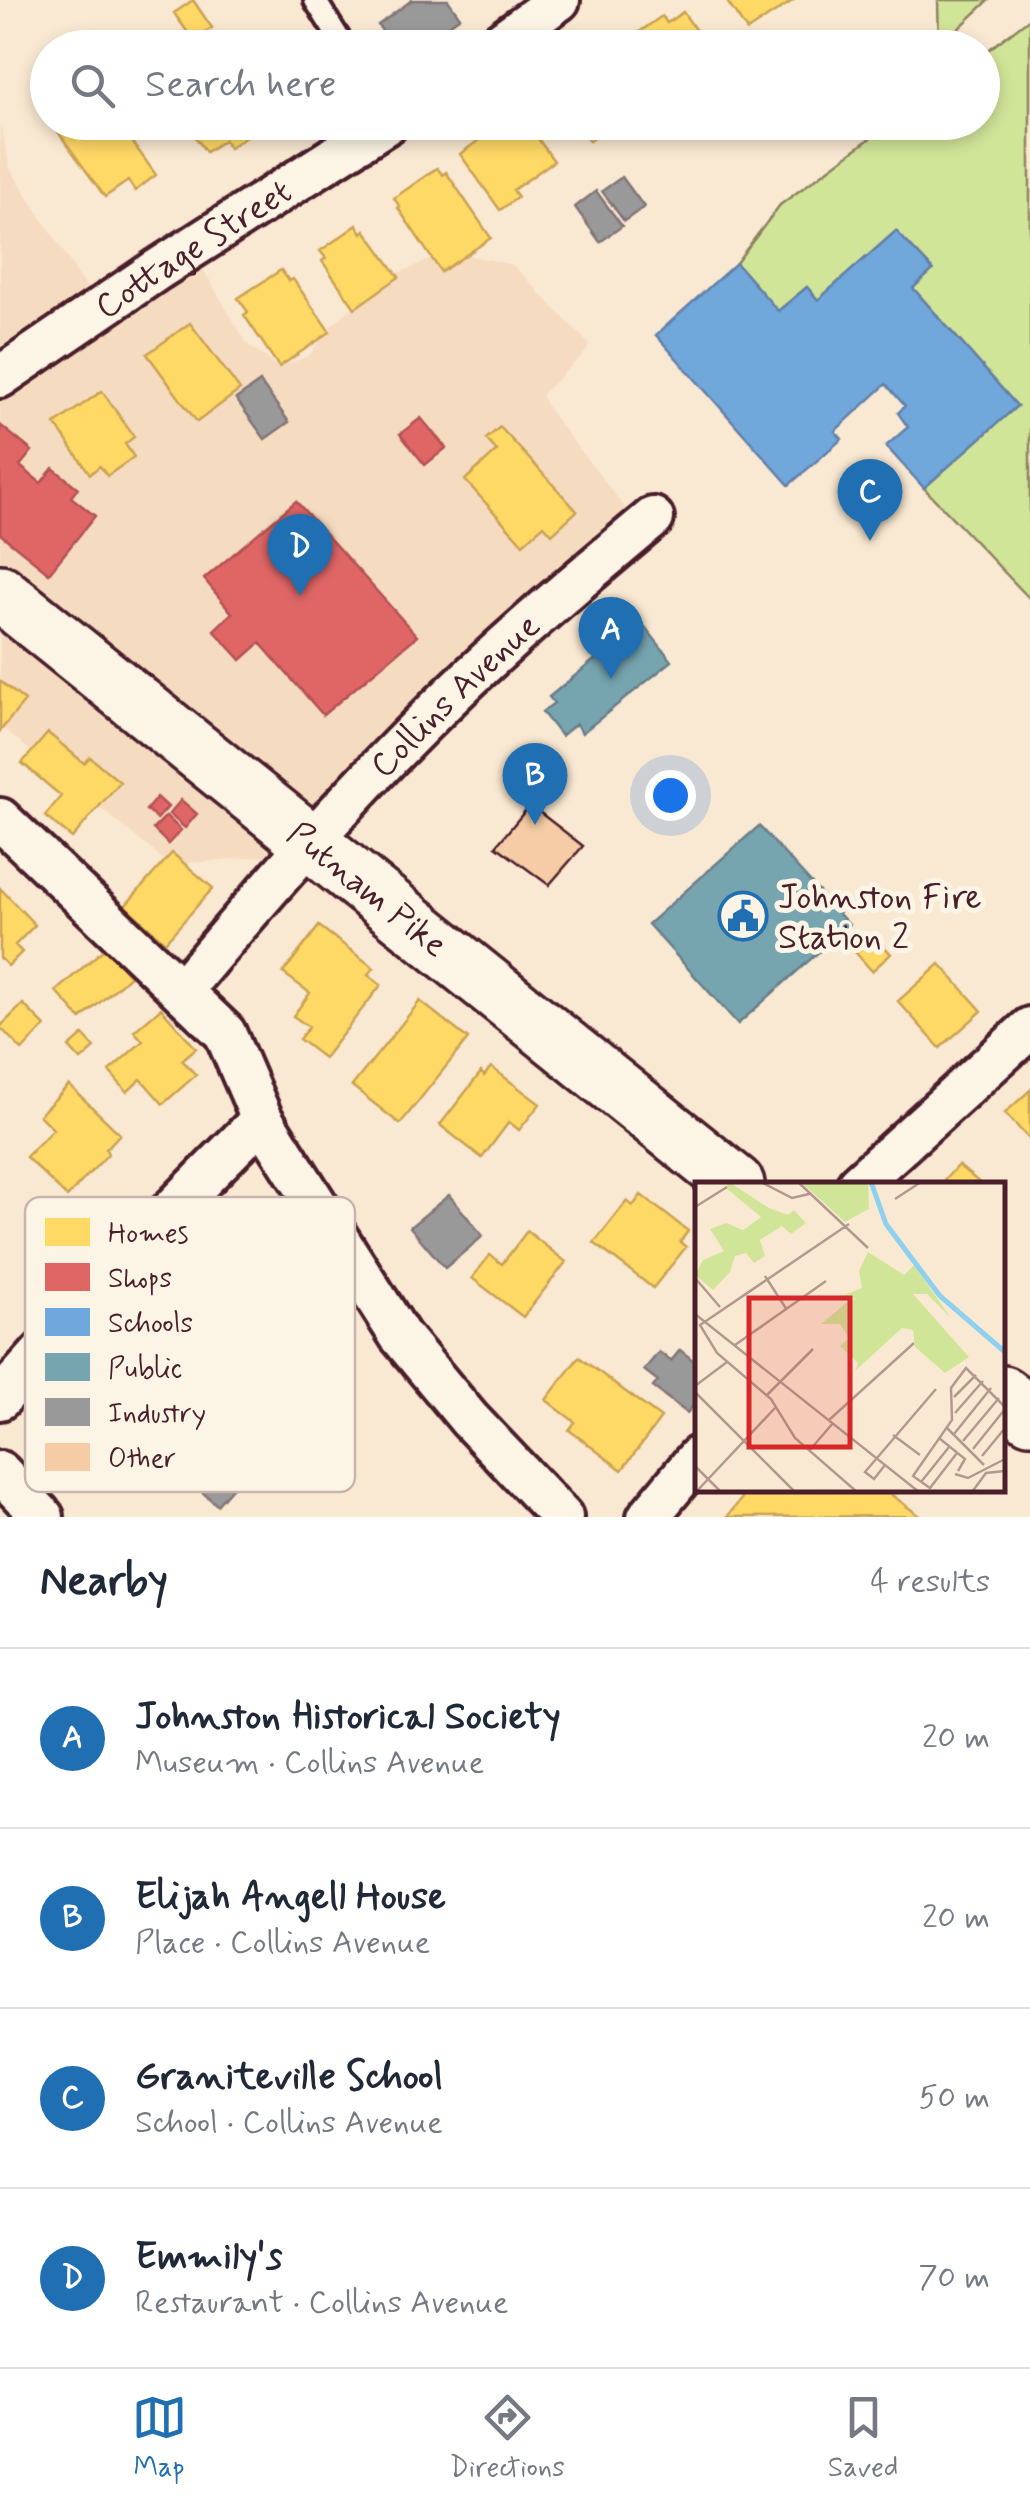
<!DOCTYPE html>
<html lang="en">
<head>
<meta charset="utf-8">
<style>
  :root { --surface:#fff; --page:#f2f2f3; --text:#1f2937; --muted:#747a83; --line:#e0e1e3; --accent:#1f6fb2 }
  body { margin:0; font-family:Mynerve,sans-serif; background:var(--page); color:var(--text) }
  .you { position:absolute; left:670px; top:795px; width:35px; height:35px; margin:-25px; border:8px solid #fff; border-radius:50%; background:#1a73e8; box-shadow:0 0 0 15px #1a73e833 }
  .badge { display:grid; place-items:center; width:65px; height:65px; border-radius:50%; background:var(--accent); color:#fff; font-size:32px; font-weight:700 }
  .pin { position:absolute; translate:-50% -82px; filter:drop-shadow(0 2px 5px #0008) }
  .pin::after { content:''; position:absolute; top:52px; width:35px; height:30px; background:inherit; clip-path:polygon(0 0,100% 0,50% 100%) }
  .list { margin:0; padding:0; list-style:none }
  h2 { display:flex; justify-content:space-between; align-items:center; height:130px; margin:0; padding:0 40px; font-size:42px }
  h2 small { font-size:32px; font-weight:400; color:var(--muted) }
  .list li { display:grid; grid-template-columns:65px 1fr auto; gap:30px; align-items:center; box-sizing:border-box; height:180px; padding:0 40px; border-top:2px solid var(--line) }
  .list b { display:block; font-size:38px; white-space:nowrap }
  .list p { margin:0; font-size:32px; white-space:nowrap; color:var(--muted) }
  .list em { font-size:32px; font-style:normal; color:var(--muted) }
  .icon { flex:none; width:55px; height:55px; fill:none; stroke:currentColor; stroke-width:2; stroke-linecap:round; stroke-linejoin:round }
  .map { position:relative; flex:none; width:1030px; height:1517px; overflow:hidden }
  .search { position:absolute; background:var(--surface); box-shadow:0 5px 15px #0003; left:30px; right:30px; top:30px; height:110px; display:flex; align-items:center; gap:25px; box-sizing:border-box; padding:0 35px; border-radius:55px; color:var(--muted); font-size:38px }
  .sheet { height:850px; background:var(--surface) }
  nav { display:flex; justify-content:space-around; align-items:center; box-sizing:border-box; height:140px; border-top:2px solid var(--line); background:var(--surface); font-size:28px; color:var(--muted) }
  nav a { display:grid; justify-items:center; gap:5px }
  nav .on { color:var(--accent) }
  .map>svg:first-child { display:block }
  .built { fill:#f5dcc1 }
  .green { fill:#d1e599; stroke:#8e8262; stroke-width:2.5 }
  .homes { fill:#ffd966; stroke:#c9a154; stroke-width:2.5 }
  .shops { fill:#e06666; stroke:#b35154; stroke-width:2.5 }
  .schools { fill:#6fa8dc; stroke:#647fa7; stroke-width:2.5 }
  .public { fill:#76a5af; stroke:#697d87; stroke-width:2.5 }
  .industry { fill:#999; stroke:#817478; stroke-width:2.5 }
  .building { fill:#f5cca5; stroke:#4a1f2b; stroke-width:2.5 }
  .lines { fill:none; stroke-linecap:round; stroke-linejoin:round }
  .lane-casing { stroke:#4a1f2b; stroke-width:28 }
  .street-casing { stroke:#4a1f2b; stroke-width:48 }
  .primary-casing { stroke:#4a1f2b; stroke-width:62 }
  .lane { stroke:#fcf5e5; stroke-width:20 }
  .street { stroke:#fcf5e5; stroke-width:40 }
  .primary { stroke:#fcf5e5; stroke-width:55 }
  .labels { text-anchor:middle; stroke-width:10; stroke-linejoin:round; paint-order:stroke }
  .street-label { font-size:35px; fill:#4a1f2b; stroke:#fcf5e5 }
  .poi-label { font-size:35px; fill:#4a1f2b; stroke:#fcf5e5; text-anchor:start }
  .inset-river { fill:none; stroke:#8dd0ef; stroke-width:5 }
  .inset-road { fill:none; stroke:#b4988f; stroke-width:2.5 }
  .view { fill:#d62828; fill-opacity:0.15; stroke:#d62828; stroke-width:5 }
  .inset-edge { fill:none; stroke:#4a1f2b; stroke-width:5 }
  .key { fill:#fcf5e5; stroke:#c7b5ad; stroke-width:2.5 }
  .key-label { font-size:28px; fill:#4a1f2b }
</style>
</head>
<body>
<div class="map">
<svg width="1030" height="1517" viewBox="0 0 1030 1517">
  <rect width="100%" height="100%" fill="#fae9d2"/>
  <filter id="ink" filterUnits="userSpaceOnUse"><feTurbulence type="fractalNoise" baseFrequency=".01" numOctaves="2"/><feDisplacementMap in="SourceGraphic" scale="20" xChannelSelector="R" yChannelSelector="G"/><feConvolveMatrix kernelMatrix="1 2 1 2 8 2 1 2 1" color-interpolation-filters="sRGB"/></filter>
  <g filter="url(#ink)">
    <!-- built -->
    <path class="built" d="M 0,122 L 10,168 L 99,307 L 193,252 L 248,345 L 279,367 L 310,355 L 325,331 L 385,279 L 450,251 L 513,265 L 589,344 L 587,351 L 541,395 L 552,414 L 644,532 L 287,854 L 170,865 L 0,726 Z"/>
    <!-- green -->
    <path class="green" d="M 938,0 L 989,0 L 939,47 Z
      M 1030,18 L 1030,599 L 924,488 L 1017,406 L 913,288 L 933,270 L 896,231 L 818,300 L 807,287 L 778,311 L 736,263 L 780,205 L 891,123 L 982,122 L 983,54 Z"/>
    <!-- homes -->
    <path class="homes" d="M 193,0 L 212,28 L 193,40 L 174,13 Z
      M 726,0 L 794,0 L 747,31 Z
      M 683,12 L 708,48 L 629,48 L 642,38 L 638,33 L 662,16 L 667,23 Z
      M 66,122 L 118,122 L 156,175 L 135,191 L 128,181 L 105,197 L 56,129 Z
      M 185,122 L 252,122 L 257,129 L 229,148 L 224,140 L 206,152 Z
      M 504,122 L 526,122 L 554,161 L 513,190 L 518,197 L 500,210 L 460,154 Z
      M 577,122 L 628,122 L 610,135 L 606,130 L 589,141 Z
      M 437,168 L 443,175 L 446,172 L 491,238 L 441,272 L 398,208 L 400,207 L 394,198 Z
      M 357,225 L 362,233 L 365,230 L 399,277 L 355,308 L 322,261 L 326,258 L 320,251 Z
      M 281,270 L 289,281 L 293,279 L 330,332 L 279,367 L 244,315 L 248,312 L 238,298 Z
      M 190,323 L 240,390 L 197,422 L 147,354 Z
      M 102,391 L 134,437 L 125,444 L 134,457 L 107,476 L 100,466 L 90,474 L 55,424 Z
      M 500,427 L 577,511 L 552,534 L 544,525 L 523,544 L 465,480 L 497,451 L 486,439 Z
      M 0,681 L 25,701 L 0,731 Z
      M 48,733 L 84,763 L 90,757 L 120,782 L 72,838 L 45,816 L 61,796 L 22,763 Z
      M 172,853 L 213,888 L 165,942 L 125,906 Z
      M 0,888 L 35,925 L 15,945 L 22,952 L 8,966 L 0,958 Z
      M 319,926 L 374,968 L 368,975 L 381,985 L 324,1058 L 299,1039 L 309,1027 L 293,1016 L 310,993 L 283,973 Z
      M 874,935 L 891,954 L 872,971 L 856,953 Z
      M 105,948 L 130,976 L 81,1019 L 56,991 Z
      M 940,964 L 982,1011 L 940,1048 L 898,1001 Z
      M 420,1001 L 468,1039 L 400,1124 L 352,1086 Z
      M 23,1004 L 45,1026 L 22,1050 L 0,1027 Z
      M 161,1008 L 196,1048 L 182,1060 L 196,1075 L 163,1104 L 141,1079 L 127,1092 L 109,1071 L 143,1041 L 134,1031 Z
      M 83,1035 L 95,1048 L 81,1060 L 69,1047 Z
      M 491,1067 L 540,1104 L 519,1130 L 509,1122 L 482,1158 L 440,1125 L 481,1072 L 484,1076 Z
      M 69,1085 L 120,1134 L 106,1149 L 108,1154 L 67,1197 L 26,1157 L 53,1129 L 39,1115 Z
      M 1030,1090 L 1030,1140 L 1005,1113 Z
      M 958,1165 L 981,1184 L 941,1184 Z
      M 641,1195 L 688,1231 L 680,1242 L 686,1247 L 653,1288 L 594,1243 L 627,1201 L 633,1206 Z
      M 527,1231 L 566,1262 L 523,1317 L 472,1278 L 490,1255 L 502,1264 Z
      M 579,1357 L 661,1418 L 622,1470 L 569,1430 L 575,1422 L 546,1400 Z
      M 732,1490 L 885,1490 L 920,1516 L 727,1517 L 742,1498 Z"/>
    <!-- shops -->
    <path class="shops" d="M 421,418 L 446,448 L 425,465 L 400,434 Z
      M 0,425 L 32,451 L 20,466 L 41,483 L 53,468 L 78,488 L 71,497 L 95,516 L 49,573 L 0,534 Z
      M 296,501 L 417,636 L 323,715 L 260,643 L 241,660 L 214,630 L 232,613 L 204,579 Z
      M 157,797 L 168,807 L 157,819 L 146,810 Z
      M 181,800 L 197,814 L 185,828 L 169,814 Z
      M 166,816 L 181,830 L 168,844 L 153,829 Z"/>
    <!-- schools -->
    <path class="schools" d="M 896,231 L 933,270 L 913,288 L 1017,406 L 924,488 L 886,446 L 908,427 L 898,413 L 905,406 L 886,384 L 835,431 L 842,439 L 789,485 L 656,335 L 736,263 L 778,311 L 807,287 L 818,300 Z"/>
    <!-- public -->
    <path class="public" d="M 641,622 L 672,661 L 582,733 L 576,724 L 561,736 L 542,712 L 554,703 L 549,697 Z
      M 759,826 L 849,925 L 738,1024 L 648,924 Z"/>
    <!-- industry -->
    <path class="industry" d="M 412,0 L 448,0 L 460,17 L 418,48 L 394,48 L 378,25 Z
      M 622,177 L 644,207 L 624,221 L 602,191 Z
      M 596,191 L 622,226 L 600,242 L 575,207 Z
      M 260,382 L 289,422 L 265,439 L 236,399 Z
      M 449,1195 L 483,1236 L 445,1268 L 410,1227 Z
      M 680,1350 L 698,1364 L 698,1400 L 687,1413 L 653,1387 L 658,1381 L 644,1370 L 659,1352 L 671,1361 Z
      M 208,1441 L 245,1473 L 217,1505 L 180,1473 Z"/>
    <!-- building -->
    <path class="building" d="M 530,805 L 583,846 L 549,885 L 496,846 Z"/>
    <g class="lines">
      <!-- lane casing -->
      <g class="lane-casing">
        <path id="lane" d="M 315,0 L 345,48"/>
      </g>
      <!-- street casing -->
      <g class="street-casing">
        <g id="street">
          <path d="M 493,48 L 559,0"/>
          <path id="s1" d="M 0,377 L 157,270 L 389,122"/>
          <path d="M 0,819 L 225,1033 L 262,1119 L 400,1336 L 469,1419 L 562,1517"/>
          <path id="s2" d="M 182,990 C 259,898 336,810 421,725 C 494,651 574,584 653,518"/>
          <path d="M 858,1184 L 1030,1028"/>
          <path d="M 0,1399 L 158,1224 L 262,1119"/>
          <path d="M 0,1472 L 43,1517"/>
          <path d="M 648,1517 L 698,1457"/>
        </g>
      </g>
      <!-- primary casing -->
      <g class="primary-casing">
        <g id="primary">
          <path id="s3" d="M 0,593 L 736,1184"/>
          <path d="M 1002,1394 L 1030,1415"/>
        </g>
      </g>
      <!-- lane -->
      <use href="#lane" class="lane"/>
      <!-- street -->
      <use href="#street" class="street"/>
      <!-- primary -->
      <use href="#primary" class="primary"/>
    </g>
  </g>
  <!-- icons -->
  <defs>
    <g id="civic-ring" transform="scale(2.5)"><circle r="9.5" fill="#fcf5e5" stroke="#1f6fb2" stroke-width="1.5"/><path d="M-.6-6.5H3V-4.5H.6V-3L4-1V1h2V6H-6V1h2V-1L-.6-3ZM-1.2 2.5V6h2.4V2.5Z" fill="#1f6fb2"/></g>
  </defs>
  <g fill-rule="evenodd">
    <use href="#civic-ring" x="743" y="916"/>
  </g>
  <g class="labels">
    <!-- street labels -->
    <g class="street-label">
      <text dy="12" stroke="none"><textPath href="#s1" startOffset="232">Cottage Street</textPath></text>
      <text dy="12" stroke="none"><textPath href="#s2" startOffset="402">Collins Avenue</textPath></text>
      <text dy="12" stroke="none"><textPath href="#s3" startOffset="472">Putnam Pike</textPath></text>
    </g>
    <!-- poi labels -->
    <g class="poi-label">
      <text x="778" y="908">Johnston Fire<tspan x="778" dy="40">Station 2</tspan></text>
    </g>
  </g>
  <!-- overview -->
  <g transform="translate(695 1182)">
    <rect width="310" height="310" fill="#fae9d2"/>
    <path d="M 34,0 L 74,26 L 93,33 L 99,28 L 111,41 L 96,52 L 87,44 L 65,58 L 70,74 L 59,81 L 51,71 L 40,74 L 35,90 L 18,108 L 0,93 L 8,78 L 29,69 L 15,47 L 31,41 L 48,48 L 66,35 L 31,6 ZM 106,0 L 173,0 L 174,27 L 150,40 ZM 173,70 L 209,93 L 219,83 L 256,136 L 232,112 L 218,112 L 274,175 L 250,191 L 220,165 L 218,148 L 207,146 L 160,189 L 163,181 L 145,164 L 154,156 L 145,142 L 126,142 L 157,116 L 162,119 L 155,113 L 146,120 L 147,114 L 167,106 L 164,89 Z" fill="#d1e599"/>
    <path class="inset-river" d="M 176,0 L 191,42 L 245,114 L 310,170"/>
    <path class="inset-road" d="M 66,0 L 97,16 L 114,12M 103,0 L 173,66M 200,17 L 226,0M 0,25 L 32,5M 154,42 L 5,143 L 22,171 L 76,217 L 100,256 L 162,310M 70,94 L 92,128M 0,96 L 25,125M 0,132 L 224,310M 40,163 L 131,99M 0,204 L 32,180M 0,210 L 100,310M 72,213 L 118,167M 259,215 L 281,193M 260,231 L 288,199M 134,238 L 219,161M 252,246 L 289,283M 259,252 L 296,206M 198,253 L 225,273M 244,256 L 270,277 L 263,289M 268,259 L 304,216M 278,267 L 310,227M 114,269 L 138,241M 262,271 L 235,306 L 218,294 L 257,238 L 256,206 L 271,186 L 310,225M 287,274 L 310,246M 190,283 L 179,297 L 170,290 L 241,207M 0,284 L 26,310M 260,292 L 273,296 L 310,277M 226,300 L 254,265M 1,310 L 80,226M 277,310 L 291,291 L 310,289"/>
    <path class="view" d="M 54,116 L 155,116 L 155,265 L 54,265 Z"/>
    <rect width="310" height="310" class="inset-edge"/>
  </g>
  <!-- legend -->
  <rect x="25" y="1197" width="330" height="295" rx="15" class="key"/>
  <rect x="45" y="1218" width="45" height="28" fill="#ffd966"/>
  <rect x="45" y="1263" width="45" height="28" fill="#e06666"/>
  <rect x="45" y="1308" width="45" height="28" fill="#6fa8dc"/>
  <rect x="45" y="1353" width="45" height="28" fill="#76a5af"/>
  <rect x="45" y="1398" width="45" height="28" fill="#999"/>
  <rect x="45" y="1443" width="45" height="28" fill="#f5cca5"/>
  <g class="key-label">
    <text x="108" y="1242">Homes</text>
    <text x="108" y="1287">Shops</text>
    <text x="108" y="1332">Schools</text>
    <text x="108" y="1377">Public</text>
    <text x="108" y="1422">Industry</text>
    <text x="108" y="1467">Other</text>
  </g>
</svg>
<div class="you"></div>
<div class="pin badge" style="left:611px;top:679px">A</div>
<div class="pin badge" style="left:535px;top:825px">B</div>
<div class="pin badge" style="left:870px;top:541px">C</div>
<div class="pin badge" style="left:300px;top:596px">D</div>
<div class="search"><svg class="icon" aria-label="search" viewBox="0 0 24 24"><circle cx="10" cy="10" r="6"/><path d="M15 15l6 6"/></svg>Search here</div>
</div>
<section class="sheet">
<h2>Nearby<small>4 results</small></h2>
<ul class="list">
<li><span class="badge">A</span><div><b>Johnston Historical Society</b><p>Museum · Collins Avenue</p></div><em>20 m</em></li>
<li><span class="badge">B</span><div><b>Elijah Angell House</b><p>Place · Collins Avenue</p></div><em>20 m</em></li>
<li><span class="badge">C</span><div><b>Graniteville School</b><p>School · Collins Avenue</p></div><em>50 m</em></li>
<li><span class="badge">D</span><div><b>Emmily's</b><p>Restaurant · Collins Avenue</p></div><em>70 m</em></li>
</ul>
</section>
<nav>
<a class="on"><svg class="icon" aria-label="map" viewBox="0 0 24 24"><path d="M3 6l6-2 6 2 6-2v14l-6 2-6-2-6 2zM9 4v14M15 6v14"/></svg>Map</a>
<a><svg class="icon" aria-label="directions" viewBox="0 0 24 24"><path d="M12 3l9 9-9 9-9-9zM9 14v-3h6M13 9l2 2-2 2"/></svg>Directions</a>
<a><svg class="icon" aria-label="saved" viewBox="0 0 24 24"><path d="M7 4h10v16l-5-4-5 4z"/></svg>Saved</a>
</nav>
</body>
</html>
